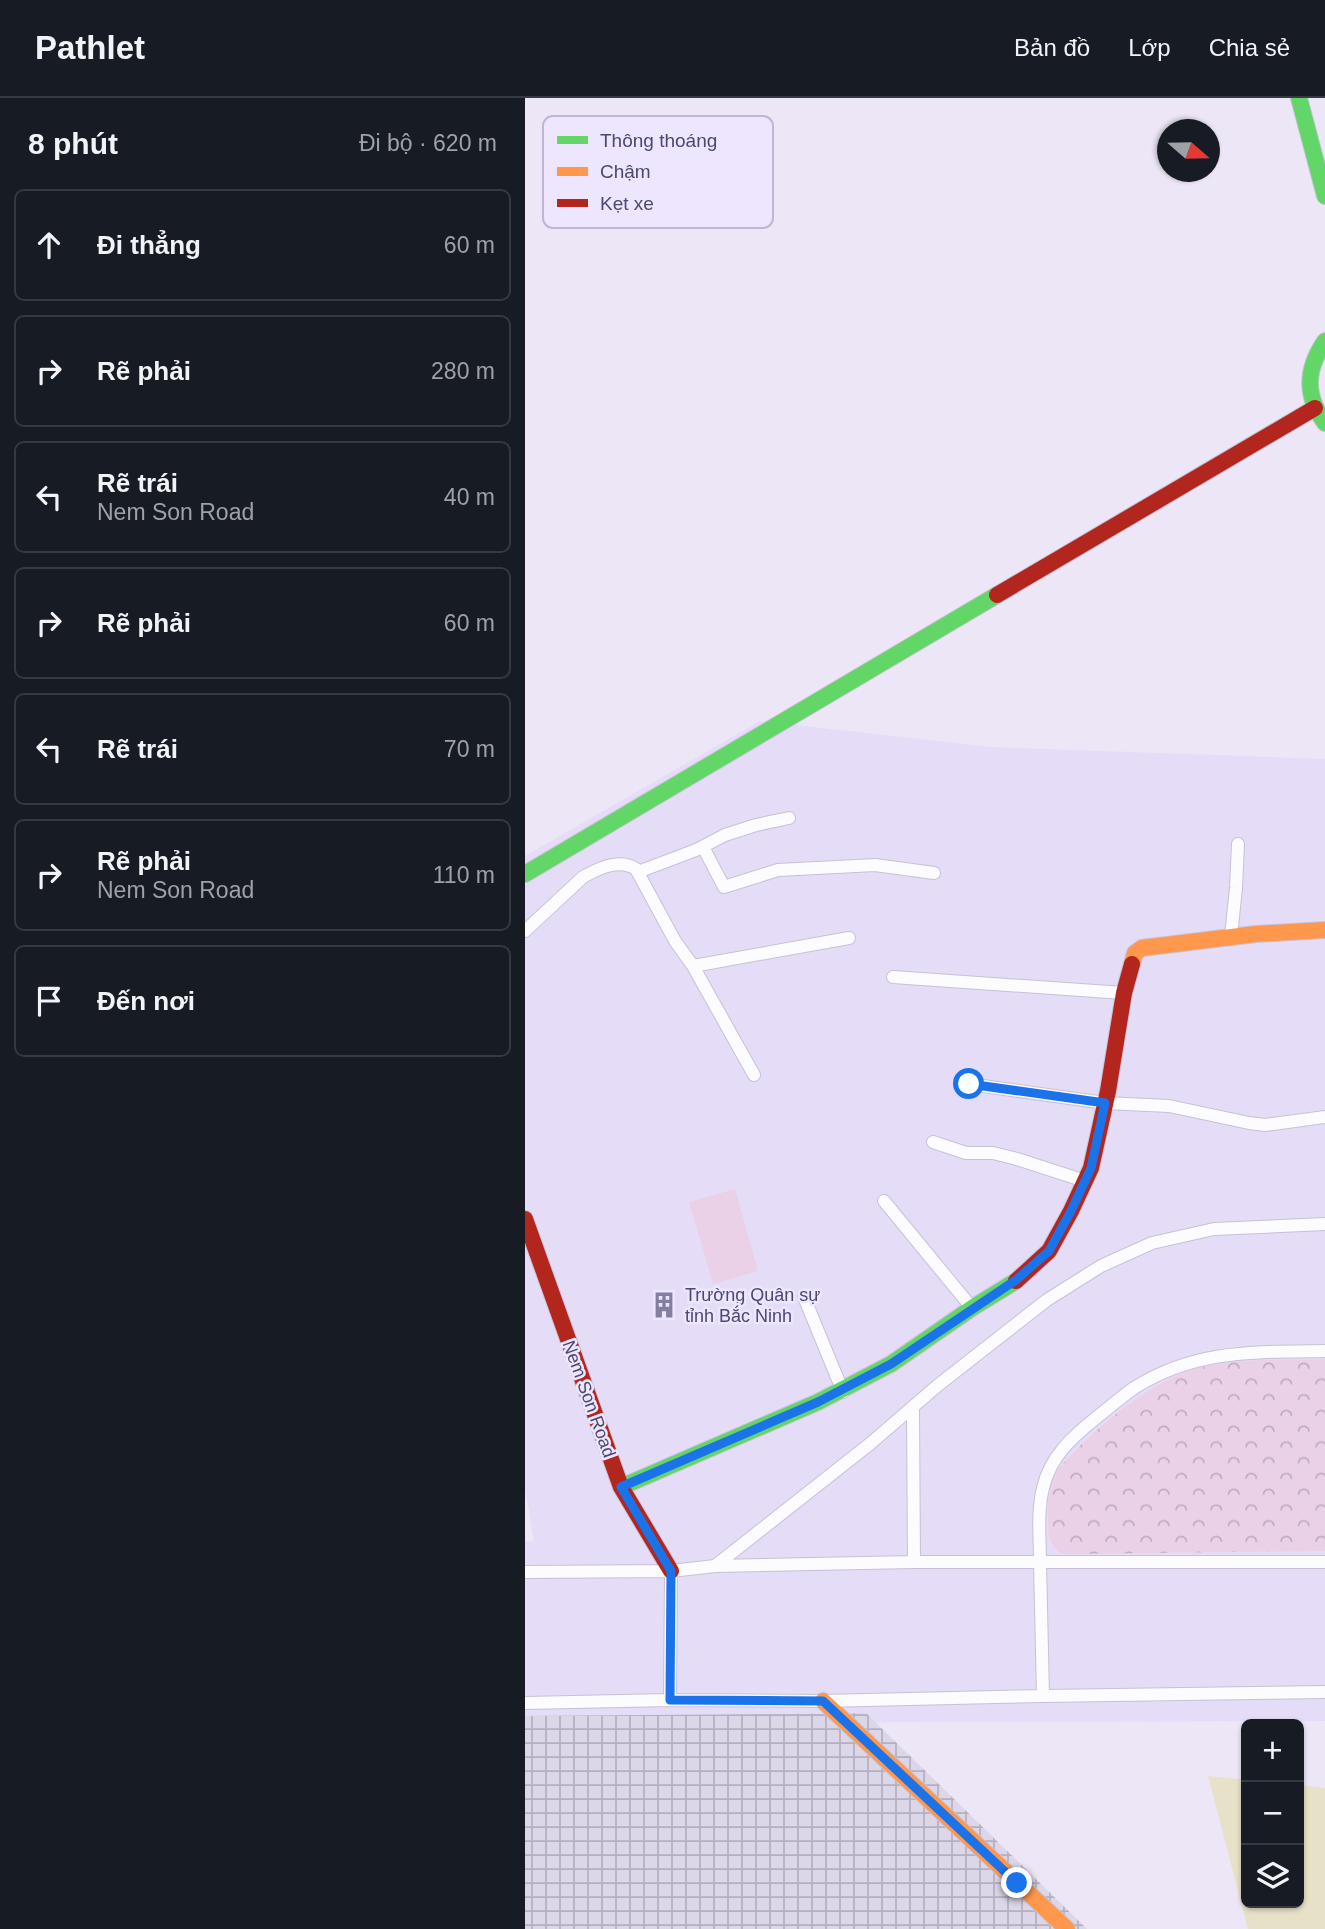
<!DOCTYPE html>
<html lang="vi">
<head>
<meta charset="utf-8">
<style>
  :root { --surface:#171b24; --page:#242831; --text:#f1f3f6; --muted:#9ea1a6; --line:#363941 }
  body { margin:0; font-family:Helvetica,sans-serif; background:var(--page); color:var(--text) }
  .controls { position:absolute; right:21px; bottom:21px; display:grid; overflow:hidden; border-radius:10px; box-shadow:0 2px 5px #0004 }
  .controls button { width:63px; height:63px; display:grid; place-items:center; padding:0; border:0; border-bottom:2px solid var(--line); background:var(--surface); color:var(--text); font:35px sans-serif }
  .compass { position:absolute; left:632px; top:21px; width:63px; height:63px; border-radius:50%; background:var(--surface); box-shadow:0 2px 5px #0004; rotate:110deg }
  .stop { position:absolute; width:21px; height:21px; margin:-16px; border:5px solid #1a73e8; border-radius:50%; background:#fff }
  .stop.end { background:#1a73e8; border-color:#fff; box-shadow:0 2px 7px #0008 }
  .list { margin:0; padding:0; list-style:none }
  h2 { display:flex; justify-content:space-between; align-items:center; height:91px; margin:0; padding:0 28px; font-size:30px }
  h2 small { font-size:23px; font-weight:400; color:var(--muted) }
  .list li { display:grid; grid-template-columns:46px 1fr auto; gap:21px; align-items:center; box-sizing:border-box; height:112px; margin:0 14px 14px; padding:0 14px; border:2px solid var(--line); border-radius:10px }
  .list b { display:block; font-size:26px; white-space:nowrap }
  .list p { margin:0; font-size:23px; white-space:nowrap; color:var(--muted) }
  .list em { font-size:23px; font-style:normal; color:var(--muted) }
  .icon { flex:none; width:38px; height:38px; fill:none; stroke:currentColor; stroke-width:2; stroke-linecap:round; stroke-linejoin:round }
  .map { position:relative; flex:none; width:800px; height:1831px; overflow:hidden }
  header { display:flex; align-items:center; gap:42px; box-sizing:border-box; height:98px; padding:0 35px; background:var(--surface); border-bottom:2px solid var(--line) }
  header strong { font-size:33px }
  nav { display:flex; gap:38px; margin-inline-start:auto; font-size:24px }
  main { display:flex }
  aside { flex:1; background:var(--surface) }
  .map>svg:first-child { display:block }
  .residential { fill:#e5ddf7 }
  .industrial { fill:url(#industrial-grid) }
  .park { fill:url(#park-crowns) }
  .pitch { fill:#ead1e8 }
  .water { fill:#e7e1c8 }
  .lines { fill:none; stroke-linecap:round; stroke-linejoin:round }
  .street-casing { stroke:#c6c2d4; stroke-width:14 }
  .fast-casing { stroke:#c7c3d6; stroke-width:18 }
  .slow-casing { stroke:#c7c3d6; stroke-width:18 }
  .jam-casing { stroke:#c7c3d6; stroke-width:18 }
  .street { stroke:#fcfbfe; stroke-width:12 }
  .fast { stroke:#63d668; stroke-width:16 }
  .slow { stroke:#ff974d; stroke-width:16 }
  .jam { stroke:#b3261e; stroke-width:16 }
  .route { stroke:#1a73e8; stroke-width:9 }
  .labels { text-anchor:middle; stroke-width:5; stroke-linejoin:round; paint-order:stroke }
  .poi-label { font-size:18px; fill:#4b4872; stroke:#eee6ff; text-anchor:start }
  .street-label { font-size:18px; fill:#4b4872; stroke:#eee6ff }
  .key { fill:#eee6ff; stroke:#bdb7d5; stroke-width:2 }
  .key-label { font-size:19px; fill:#4b4872 }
</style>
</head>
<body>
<header>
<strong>Pathlet</strong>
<nav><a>Bản đồ</a><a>Lớp</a><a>Chia sẻ</a></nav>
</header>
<main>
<aside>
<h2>8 phút<small>Đi bộ · 620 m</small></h2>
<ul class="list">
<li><svg class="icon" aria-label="ahead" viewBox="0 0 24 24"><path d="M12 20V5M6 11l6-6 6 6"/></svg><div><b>Đi thẳng</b></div><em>60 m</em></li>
<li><svg class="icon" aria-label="right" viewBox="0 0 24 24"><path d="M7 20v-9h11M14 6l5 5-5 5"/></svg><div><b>Rẽ phải</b></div><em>280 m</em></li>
<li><svg class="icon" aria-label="left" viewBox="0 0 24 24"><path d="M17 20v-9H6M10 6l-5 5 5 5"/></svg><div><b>Rẽ trái</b><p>Nem Son Road</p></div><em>40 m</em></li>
<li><svg class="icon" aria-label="right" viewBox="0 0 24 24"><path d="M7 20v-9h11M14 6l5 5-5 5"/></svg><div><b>Rẽ phải</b></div><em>60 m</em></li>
<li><svg class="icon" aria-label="left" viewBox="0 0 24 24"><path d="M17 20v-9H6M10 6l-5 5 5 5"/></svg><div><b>Rẽ trái</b></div><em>70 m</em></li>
<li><svg class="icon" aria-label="right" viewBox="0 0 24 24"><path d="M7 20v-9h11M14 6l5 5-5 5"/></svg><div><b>Rẽ phải</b><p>Nem Son Road</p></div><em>110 m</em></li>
<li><svg class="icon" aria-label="arrive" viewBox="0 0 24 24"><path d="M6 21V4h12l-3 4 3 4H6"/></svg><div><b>Đến nơi</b></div></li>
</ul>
</aside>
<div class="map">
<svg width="800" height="1831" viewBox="0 0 800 1831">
  <defs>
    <pattern id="industrial-grid" width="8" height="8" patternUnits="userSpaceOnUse" patternTransform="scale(1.75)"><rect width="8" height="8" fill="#dcd7e8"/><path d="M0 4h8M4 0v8" fill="none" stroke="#b4b0c0"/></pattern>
    <pattern id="park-crowns" width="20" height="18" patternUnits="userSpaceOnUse" patternTransform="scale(1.75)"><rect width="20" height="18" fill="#ead1e8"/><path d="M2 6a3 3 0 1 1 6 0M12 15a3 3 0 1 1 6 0" fill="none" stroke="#c0acc0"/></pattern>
  </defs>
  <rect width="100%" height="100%" fill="#ece6f6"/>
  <!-- residential -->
  <path class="residential" d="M 235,623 L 466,649 L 800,661 L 800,1623 L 0,1625 L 0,1444 L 9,1443 L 0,1390 L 0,758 Z"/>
  <!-- industrial -->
  <path class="industrial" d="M 341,1615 L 562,1831 L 0,1831 L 0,1618 Z"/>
  <!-- park -->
  <path class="park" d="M 800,1261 L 800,1453 L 542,1456 C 523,1452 523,1435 523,1419 C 523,1404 523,1390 530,1377 C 534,1368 543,1360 550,1353 C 581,1322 630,1281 673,1270 C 714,1260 757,1262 800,1261 Z"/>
  <!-- pitch -->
  <path class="pitch" d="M 210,1091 L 233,1173 L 188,1186 L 164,1104 Z"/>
  <!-- water -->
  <path class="water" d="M 683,1678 L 721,1682 L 721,1805 L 774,1805 L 774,1687 L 800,1690 L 800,1831 L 723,1831 Z"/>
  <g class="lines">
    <!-- street casing -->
    <g class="street-casing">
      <path id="street" d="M 178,749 L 199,789 L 253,772 L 350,767 L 409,775
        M 113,774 L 171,752 L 200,737 L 231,727 L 264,720
        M 0,833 L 58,779 C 74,770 95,760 111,771 L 150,843 L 168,868 L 324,840
        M 706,838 L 711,790 L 713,746
        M 168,868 L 229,977
        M 368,879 L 599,895
        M 444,986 L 580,1005 L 644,1008 L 724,1025 L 740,1027 L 800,1019
        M 408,1044 L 441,1055 L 468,1055 L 492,1061 L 560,1083
        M 359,1103 L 447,1210
        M 279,1199 L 318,1294
        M 388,1311 L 389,1464
        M 190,1468 L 346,1345 L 412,1288 L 522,1202 L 576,1168 L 627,1145 L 689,1131 L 800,1126
        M 0,1474 L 146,1473
        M 518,1598 C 517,1553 516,1509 515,1464 C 515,1440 512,1414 518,1390 C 525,1359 547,1339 571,1320 C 584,1310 596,1299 609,1290 C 671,1251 731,1254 800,1253
        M 145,1602 L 146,1473 L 190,1468 L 389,1464 L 800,1464
        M 0,1605 L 145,1602 L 298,1603 L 518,1598 L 800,1594"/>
    </g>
    <!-- fast casing -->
    <g class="fast-casing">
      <path id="fast" d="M 774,0 L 800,98
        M 800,243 C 781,271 779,297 800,325
        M 0,776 L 472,497
        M 96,1389 L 293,1304 L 366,1266 L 447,1210 L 491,1183"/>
    </g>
    <!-- slow casing -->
    <g class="slow-casing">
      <path id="slow" d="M 607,866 L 610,855 L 617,850 L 731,836 L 800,832
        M 298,1603 L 542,1831"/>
    </g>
    <!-- jam casing -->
    <g class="jam-casing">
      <path id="jam" d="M 472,497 L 790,310
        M 0,1121 L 96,1389 L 146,1473
        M 491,1183 L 524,1153 L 546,1113 L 566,1070 L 583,993 L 599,895 L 607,866"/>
    </g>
    <!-- street -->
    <use href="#street" class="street"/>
    <!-- fast -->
    <use href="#fast" class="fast"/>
    <!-- slow -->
    <use href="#slow" class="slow"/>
    <!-- jam -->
    <use href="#jam" class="jam"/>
  </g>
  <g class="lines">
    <!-- route -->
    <path class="route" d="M 444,986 L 580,1005 L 566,1070 L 546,1113 L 524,1153 L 491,1182 L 366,1266 L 293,1304 L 96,1389 L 146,1473 L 145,1602 L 298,1603 L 492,1785"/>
  </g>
  <!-- icons -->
  <defs>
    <g id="building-bare" transform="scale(2.1)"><path d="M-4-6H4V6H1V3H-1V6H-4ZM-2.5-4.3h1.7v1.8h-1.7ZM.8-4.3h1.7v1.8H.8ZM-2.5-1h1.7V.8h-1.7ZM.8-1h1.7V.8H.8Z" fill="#837fa0" stroke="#eee6ff" stroke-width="2.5" paint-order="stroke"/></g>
  </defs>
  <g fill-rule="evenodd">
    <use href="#building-bare" x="139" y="1207"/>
  </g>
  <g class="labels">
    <!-- poi labels -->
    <g class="poi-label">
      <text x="160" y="1203">Trường Quân sự<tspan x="160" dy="21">tỉnh Bắc Ninh</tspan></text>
    </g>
    <!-- street labels -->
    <g class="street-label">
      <text transform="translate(64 1301) rotate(70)" y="6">Nem Son Road</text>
    </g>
  </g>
  <!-- legend -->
  <rect x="18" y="18" width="230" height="112" rx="10" class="key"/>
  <rect x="32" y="38" width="31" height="8" fill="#63d668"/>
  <rect x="32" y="69" width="31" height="9" fill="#ff974d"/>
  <rect x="32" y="101" width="31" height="8" fill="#b3261e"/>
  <g class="key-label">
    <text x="75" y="49">Thông thoáng</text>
    <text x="75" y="80">Chậm</text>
    <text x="75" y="112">Kẹt xe</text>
  </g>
</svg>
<div class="controls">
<button>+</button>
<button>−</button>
<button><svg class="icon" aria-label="layers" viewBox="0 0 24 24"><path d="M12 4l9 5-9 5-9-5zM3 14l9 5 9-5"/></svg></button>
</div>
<svg class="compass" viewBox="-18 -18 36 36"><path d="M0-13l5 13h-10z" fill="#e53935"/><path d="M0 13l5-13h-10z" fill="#9ea1a6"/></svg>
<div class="stop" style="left:444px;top:986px"></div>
<div class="stop end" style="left:492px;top:1785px"></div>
</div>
</main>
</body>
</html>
